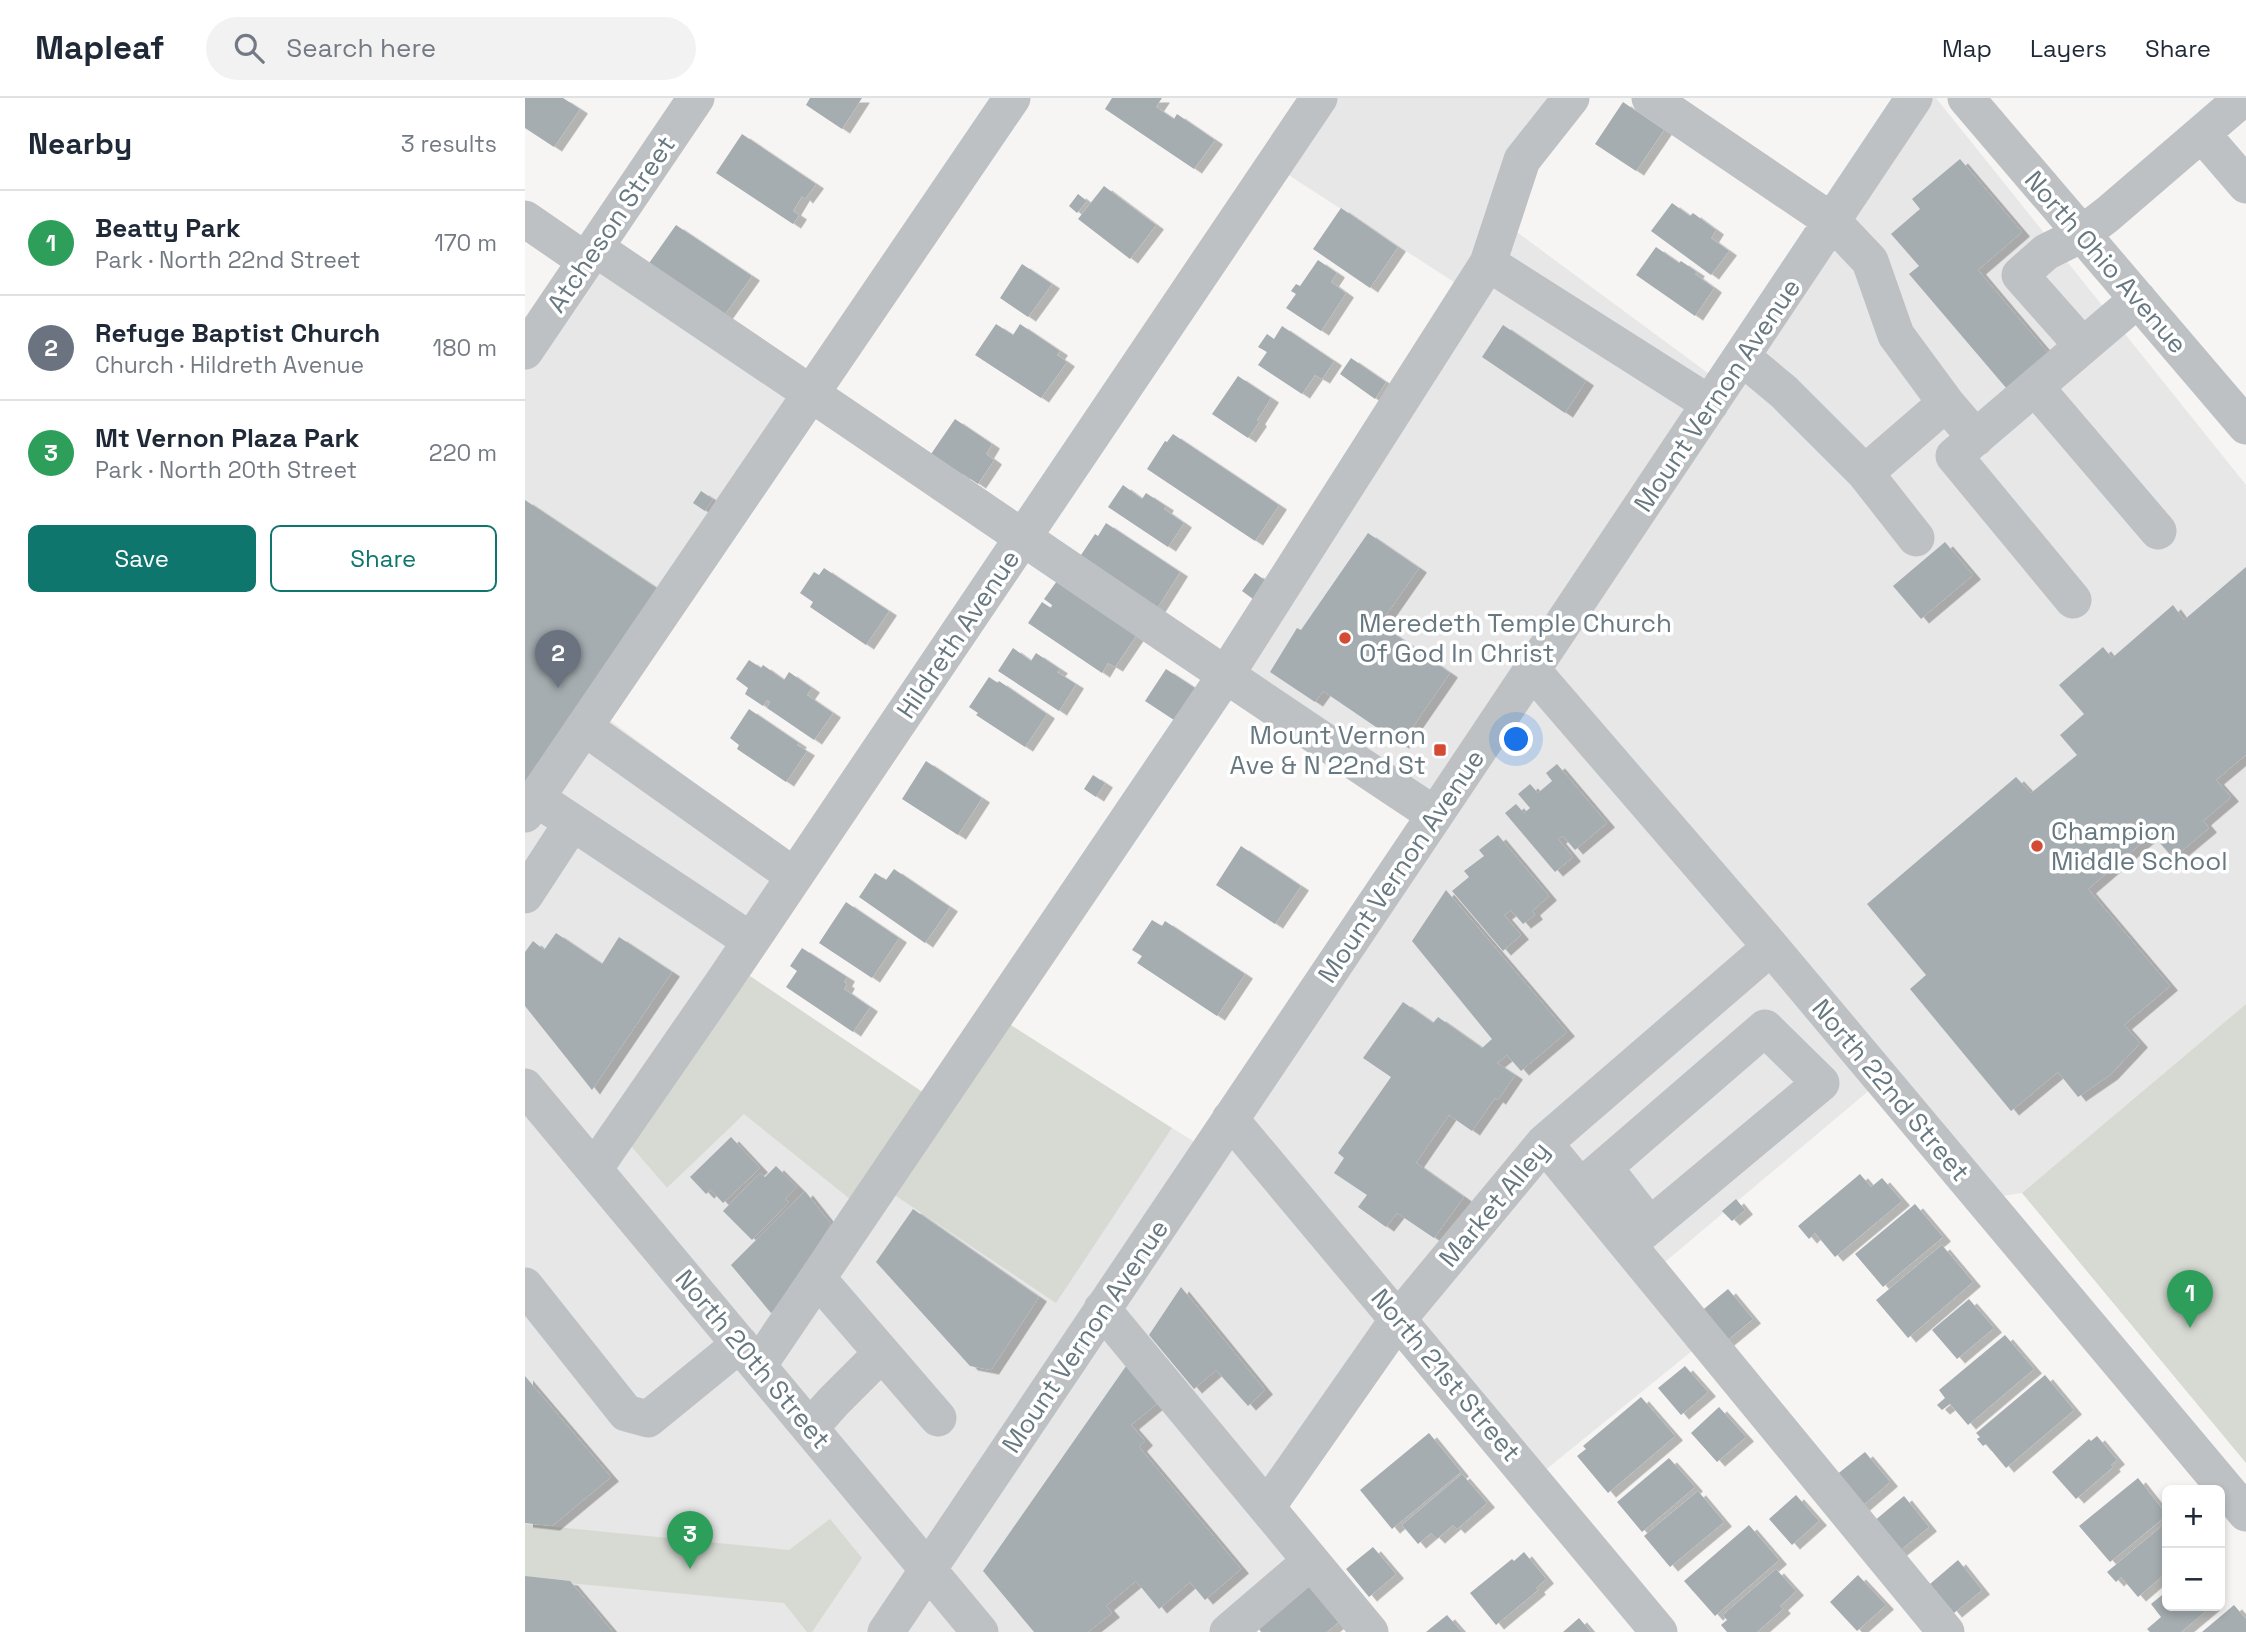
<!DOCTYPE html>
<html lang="en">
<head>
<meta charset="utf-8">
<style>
  :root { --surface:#fff; --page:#f2f2f3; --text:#1f2937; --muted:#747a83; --line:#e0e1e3; --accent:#0f766e }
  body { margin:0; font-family:"Space Grotesk",sans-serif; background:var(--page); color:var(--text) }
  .controls { position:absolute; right:21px; bottom:21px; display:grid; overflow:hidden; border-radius:10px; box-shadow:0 4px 10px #0003 }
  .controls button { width:63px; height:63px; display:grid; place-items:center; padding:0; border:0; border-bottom:2px solid var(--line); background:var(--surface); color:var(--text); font:35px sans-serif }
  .you { position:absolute; left:992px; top:642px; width:24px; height:24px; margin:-18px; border:5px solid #fff; border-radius:50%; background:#1a73e8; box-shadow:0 0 0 10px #1a73e833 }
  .badge { display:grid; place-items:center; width:46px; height:46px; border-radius:50%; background:var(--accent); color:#fff; font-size:23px; font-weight:700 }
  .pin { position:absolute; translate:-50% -58px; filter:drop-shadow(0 2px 4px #0008) }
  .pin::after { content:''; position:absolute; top:37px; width:24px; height:21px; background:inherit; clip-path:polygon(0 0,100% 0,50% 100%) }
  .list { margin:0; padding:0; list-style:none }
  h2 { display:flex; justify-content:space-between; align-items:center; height:91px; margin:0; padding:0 28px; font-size:30px }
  h2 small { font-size:23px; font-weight:400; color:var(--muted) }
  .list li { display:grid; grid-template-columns:46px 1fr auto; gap:21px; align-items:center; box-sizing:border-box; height:105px; padding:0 28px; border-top:2px solid var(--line) }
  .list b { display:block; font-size:26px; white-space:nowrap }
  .list p { margin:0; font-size:23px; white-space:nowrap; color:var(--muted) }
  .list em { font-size:23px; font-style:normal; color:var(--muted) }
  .actions { display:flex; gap:14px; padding:21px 28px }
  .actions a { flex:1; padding:16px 0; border:2px solid var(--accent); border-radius:10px; text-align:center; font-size:24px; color:var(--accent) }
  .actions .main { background:var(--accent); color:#fff }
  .icon { flex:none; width:38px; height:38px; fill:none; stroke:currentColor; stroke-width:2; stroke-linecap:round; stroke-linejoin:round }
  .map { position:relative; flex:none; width:1721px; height:1534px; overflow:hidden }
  header { display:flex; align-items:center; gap:42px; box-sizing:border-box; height:98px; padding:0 35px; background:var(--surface); border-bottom:2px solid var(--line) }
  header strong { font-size:33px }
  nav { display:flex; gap:38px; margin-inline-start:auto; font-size:24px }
  .search { width:490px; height:63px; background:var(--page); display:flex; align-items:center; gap:18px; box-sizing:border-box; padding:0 24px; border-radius:38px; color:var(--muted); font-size:26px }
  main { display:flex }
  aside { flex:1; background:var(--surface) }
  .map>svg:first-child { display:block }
  .built { fill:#e6e7e6 }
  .green { fill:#d6dad2 }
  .building { fill:#a5adb1; filter:url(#shadow) }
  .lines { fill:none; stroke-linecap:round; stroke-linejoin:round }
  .minor { stroke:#bdc1c4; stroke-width:37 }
  .poi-dot { fill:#d34b35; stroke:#fff; stroke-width:2.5 }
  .labels { text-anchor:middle; stroke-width:7; stroke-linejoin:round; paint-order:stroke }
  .street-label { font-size:26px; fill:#677881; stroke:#fff }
  .poi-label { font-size:26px; fill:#677881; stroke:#fff; text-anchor:start }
</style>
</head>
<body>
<header>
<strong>Mapleaf</strong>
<div class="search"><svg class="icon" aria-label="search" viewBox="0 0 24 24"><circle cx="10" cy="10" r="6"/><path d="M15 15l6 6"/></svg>Search here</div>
<nav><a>Map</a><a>Layers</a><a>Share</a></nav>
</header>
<main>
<aside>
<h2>Nearby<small>3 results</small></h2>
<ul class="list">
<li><span class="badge" style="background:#2e9e5b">1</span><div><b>Beatty Park</b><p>Park · North 22nd Street</p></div><em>170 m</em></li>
<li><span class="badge" style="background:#6b7280">2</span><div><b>Refuge Baptist Church</b><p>Church · Hildreth Avenue</p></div><em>180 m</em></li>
<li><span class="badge" style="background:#2e9e5b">3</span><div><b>Mt Vernon Plaza Park</b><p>Park · North 20th Street</p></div><em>220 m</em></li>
</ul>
<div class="actions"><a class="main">Save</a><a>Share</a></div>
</aside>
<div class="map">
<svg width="1721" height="1534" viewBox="0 0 1721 1534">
  <defs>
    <filter id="shadow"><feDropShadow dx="8" dy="4.5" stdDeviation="0" flood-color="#0004"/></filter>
  </defs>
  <rect width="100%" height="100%" fill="#f6f5f3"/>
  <!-- built -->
  <path class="built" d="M 793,0 L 1043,0 L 985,129 L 1191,281 L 1384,0 L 1411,0 L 1721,387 L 1721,906 L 1497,1095 L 1464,1100 L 1359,980 L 1116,1184 L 1167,1253 L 1008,1382 L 871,1230 L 748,1405 L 775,1465 L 695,1534 L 0,1534 L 0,234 L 57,149 L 281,296 L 74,614 L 274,763 L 204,865 L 225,878 L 107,1048 L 142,1090 L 219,1015 L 330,1104 L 347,1082 L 531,1204 L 647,1030 L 681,1051 L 903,718 L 698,577 L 952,199 L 745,65 Z"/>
  <!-- green -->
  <path class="green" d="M 225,878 L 411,1003 L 467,915 L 647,1030 L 531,1205 L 347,1082 L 330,1105 L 219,1016 L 142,1090 L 106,1048 Z
    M 1721,906 L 1721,1365 L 1497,1095 Z
    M 305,1421 L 337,1460 L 287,1534 L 282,1534 L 259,1505 L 0,1481 L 0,1426 L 264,1452 Z"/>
  <!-- building -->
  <path class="building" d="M 0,0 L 38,0 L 55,11 L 29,49 L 0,30 Z
    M 285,0 L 337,0 L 317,31 L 281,7 Z
    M 587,0 L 637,0 L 631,9 L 649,21 L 652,16 L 690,42 L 669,71 L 580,11 Z
    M 1098,4 L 1139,32 L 1111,73 L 1070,46 Z
    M 217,36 L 291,86 L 280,101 L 277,98 L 268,113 L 274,117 L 268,126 L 191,75 Z
    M 1435,61 L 1497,134 L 1453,172 L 1524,256 L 1482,291 L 1384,176 L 1394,168 L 1366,136 L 1395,111 L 1387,101 Z
    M 579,88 L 631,127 L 605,161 L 553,121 Z
    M 553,96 L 562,103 L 552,115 L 544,108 Z
    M 1147,105 L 1165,118 L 1168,115 L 1191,132 L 1186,140 L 1204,153 L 1186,177 L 1126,133 Z
    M 816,110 L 873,149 L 845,190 L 788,151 Z
    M 151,127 L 227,178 L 198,219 L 122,168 Z
    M 1131,149 L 1154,165 L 1156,163 L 1172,174 L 1170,176 L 1189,190 L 1170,218 L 1111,177 Z
    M 793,162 L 812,175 L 806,184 L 821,195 L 796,233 L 761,210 L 771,196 L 766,193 L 771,186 L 775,188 Z
    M 497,166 L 527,186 L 503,219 L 475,200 Z
    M 471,226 L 488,237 L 495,226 L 535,253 L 532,257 L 542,264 L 516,300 L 450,257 Z
    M 978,227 L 1061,283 L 1040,315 L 957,259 Z
    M 757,228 L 809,263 L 797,281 L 790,277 L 777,296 L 733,267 L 742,254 L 733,249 L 742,236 L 749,241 Z
    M 826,260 L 861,284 L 850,301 L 815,276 Z
    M 713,278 L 746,300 L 732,322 L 734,324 L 723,340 L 687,316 Z
    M 430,321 L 467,346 L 461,356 L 469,362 L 453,386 L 438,376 L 435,379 L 404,359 Z
    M 648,336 L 754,407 L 730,443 L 622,371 L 640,343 L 642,344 Z
    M 598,387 L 617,401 L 621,395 L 641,408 L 639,411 L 659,425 L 643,449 L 583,409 Z
    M 176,393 L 188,401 L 180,413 L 168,405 Z
    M 0,402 L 133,491 L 0,690 Z
    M 581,425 L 655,474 L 631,512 L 554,460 L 570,436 L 573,438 Z
    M 843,435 L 894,470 L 855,526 L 925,575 L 876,646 L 798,593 L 790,604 L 745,574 L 772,530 L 776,532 Z
    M 1420,444 L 1448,477 L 1396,521 L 1368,488 Z
    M 1721,469 L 1721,657 L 1691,682 L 1706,699 L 1678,723 L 1684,730 L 1648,760 L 1627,736 L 1563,791 L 1645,888 L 1599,927 L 1615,945 L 1585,977 L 1553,999 L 1533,974 L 1486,1013 L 1385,891 L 1401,877 L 1342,806 L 1491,679 L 1506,695 L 1552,657 L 1535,637 L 1559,616 L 1534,587 L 1578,549 L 1587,560 L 1648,507 L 1659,522 Z
    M 299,470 L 364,513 L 341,547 L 285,509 L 288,504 L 275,495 L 289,474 L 294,477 Z
    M 730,475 L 741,483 L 728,501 L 717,493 Z
    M 532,483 L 611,538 L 590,569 L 583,565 L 577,575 L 503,525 L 517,504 L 526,510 L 527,507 L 519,501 Z
    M 488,550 L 506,563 L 511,555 L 535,571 L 532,574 L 551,586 L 534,613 L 473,573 Z
    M 224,562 L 236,570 L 238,567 L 259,582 L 264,574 L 287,590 L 282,597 L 308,615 L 289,642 L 242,610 L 245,604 L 242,602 L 238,608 L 220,596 L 223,590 L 211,581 Z
    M 641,571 L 670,590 L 649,622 L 620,603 Z
    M 464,579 L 473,585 L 474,583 L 522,616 L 500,649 L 451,617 L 453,615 L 444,609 Z
    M 224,611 L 274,645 L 272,647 L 282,653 L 261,684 L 212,651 L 214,647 L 205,640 Z
    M 401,663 L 457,700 L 433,737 L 377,701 Z
    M 1032,666 L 1082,725 L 1050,752 L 1038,738 L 1033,741 L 1048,759 L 1030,774 L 980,715 L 991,706 L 999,715 L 1005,710 L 993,696 L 1005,686 L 1013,695 L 1027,683 L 1021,675 Z
    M 568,677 L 580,685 L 571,699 L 559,691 Z
    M 973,737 L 1024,798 L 1007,813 L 1010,817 L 998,826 L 986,812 L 979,817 L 996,837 L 978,853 L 927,793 L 944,779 L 939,773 L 959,758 L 954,752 Z
    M 716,748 L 776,788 L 750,826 L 691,787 Z
    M 369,771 L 425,809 L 400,845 L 334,799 L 350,775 L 361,782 Z
    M 921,792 L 1042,934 L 996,973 L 982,957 L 972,965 L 990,977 L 973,1002 L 970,1000 L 947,1033 L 924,1017 L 891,1065 L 939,1099 L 909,1140 L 872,1115 L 861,1129 L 833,1109 L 842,1097 L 809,1075 L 819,1060 L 813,1055 L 866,979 L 838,960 L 878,904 L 908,925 L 913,919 L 957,950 L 967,941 L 887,843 Z
    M 321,804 L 374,840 L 347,880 L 294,845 Z
    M 627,822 L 637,828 L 640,823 L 720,876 L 692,918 L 612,865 L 617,858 L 607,852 Z
    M 31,835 L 77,866 L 94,839 L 147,874 L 67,992 L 0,908 L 0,854 L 8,843 L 19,852 Z
    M 277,850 L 322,879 L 319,884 L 322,886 L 319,891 L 345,909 L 328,934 L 261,889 L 272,873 L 265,868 Z
    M 206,1039 L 235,1070 L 198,1105 L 186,1092 L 181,1096 L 165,1079 Z
    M 251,1068 L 272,1089 L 260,1101 L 264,1104 L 227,1142 L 198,1113 L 235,1075 L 240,1079 Z
    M 1335,1076 L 1346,1089 L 1357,1080 L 1377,1103 L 1310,1159 L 1290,1135 L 1284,1141 L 1273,1128 Z
    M 280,1093 L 306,1126 L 254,1208 L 246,1215 L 206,1167 Z
    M 1211,1101 L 1220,1112 L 1207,1123 L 1197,1113 Z
    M 1390,1106 L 1418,1139 L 1358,1189 L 1330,1156 Z
    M 388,1111 L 514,1199 L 466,1272 L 445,1268 L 351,1164 Z
    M 1417,1147 L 1448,1184 L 1383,1240 L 1351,1202 Z
    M 656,1189 L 740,1292 L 723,1308 L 691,1272 L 669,1291 L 624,1237 Z
    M 1203,1191 L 1228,1221 L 1199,1245 L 1174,1215 Z
    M 1444,1201 L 1469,1230 L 1432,1261 L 1407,1232 Z
    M 1480,1237 L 1509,1271 L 1443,1327 L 1425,1306 L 1417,1312 L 1412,1307 L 1420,1300 L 1414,1292 Z
    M 606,1261 L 639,1300 L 606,1327 L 620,1343 L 614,1349 L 716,1471 L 680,1502 L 665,1484 L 634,1511 L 611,1483 L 581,1508 L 587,1515 L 563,1534 L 509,1534 L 458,1473 Z
    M 1160,1268 L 1183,1294 L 1156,1317 L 1133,1290 Z
    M 1520,1277 L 1549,1312 L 1481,1370 L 1461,1346 L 1458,1348 L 1452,1341 L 1455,1339 L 1451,1335 Z
    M 0,1278 L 86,1379 L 27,1428 L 0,1425 Z
    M 1116,1299 L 1150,1338 L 1083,1395 L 1052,1358 L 1061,1351 L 1058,1348 Z
    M 1194,1309 L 1221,1339 L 1192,1364 L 1166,1335 Z
    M 904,1335 L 936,1374 L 867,1431 L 835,1392 Z
    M 1572,1338 L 1592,1362 L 1586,1367 L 1588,1369 L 1551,1401 L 1527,1374 L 1564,1341 L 1566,1343 Z
    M 1340,1354 L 1365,1384 L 1336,1409 L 1310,1378 Z
    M 1144,1360 L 1170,1389 L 1117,1434 L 1092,1404 Z
    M 937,1376 L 962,1405 L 932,1431 L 928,1427 L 912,1441 L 906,1435 L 893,1446 L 877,1427 Z
    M 1613,1380 L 1642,1417 L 1585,1464 L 1554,1428 Z
    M 1173,1393 L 1199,1424 L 1145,1469 L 1119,1438 Z
    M 1271,1397 L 1294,1423 L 1267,1447 L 1244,1421 Z
    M 1379,1398 L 1404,1429 L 1373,1454 L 1348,1424 Z
    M 1224,1427 L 1254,1462 L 1190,1518 L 1159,1483 Z
    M 1637,1428 L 1639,1431 L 1642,1428 L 1642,1474 L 1613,1499 L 1596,1479 L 1591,1484 L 1582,1474 Z
    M 848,1449 L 871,1476 L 844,1499 L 821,1471 Z
    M 999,1454 L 1021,1481 L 1011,1490 L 1013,1492 L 971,1527 L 945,1495 L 987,1461 L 989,1463 Z
    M 1433,1462 L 1457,1492 L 1429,1515 L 1405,1486 Z
    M 1251,1471 L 1271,1493 L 1255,1508 L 1258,1511 L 1232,1534 L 1202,1534 L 1196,1527 L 1202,1522 L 1198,1517 Z
    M 1333,1477 L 1361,1507 L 1332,1533 L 1305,1504 Z
    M 0,1478 L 45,1483 L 88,1534 L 0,1534 Z
    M 793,1481 L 822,1517 L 802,1534 L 736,1534 L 734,1531 Z
    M 1642,1493 L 1642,1508 L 1687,1508 L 1656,1534 L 1625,1534 L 1622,1531 L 1636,1519 L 1626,1506 Z
    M 1709,1507 L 1721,1521 L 1721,1534 L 1677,1534 Z
    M 922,1517 L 937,1534 L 901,1534 Z
    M 1054,1520 L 1066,1534 L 1038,1534 Z"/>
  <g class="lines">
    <!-- minor -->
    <path class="minor" d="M 1125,0 L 1308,124 L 1345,163 L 1371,237 L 1421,305 L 1451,340
      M 1441,0 L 1721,328
      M 1677,36 L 1721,87
      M 0,121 L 61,163
      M 70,150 C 351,338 629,531 910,717
      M 963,165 L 997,62 L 1046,0
      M 1558,248 L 1495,177 L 1521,154 L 1557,136 L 1583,116 L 1718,0
      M 0,253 L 171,0
      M 1217,259 L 1259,294 L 1340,375 L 1421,305
      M 1510,289 L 1633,433
      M 1340,375 L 1391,440
      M 1548,502 L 1429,358 L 1613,201
      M 1007,572 L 1246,849 L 1721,1415
      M 59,629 L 269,778
      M 11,700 L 226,843
      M 0,716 L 487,0
      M 0,797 L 47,725
      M 0,989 L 455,1534
      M 705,1021 L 1134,1534
      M 1019,1045 L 1421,1534
      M 1079,1069 L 1125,1128
      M 69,1071 L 199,883 L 794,0
      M 1056,1089 L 1240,930 L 1296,985 L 1103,1146
      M 293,1181 L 357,1255
      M 0,1188 L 101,1315 L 123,1321 L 215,1246
      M 577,1211 L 845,1534
      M 233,1268 L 700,578 L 963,165 L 1185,306
      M 285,1330 L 308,1304 L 357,1255 L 413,1320
      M 742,1409 L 874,1220 L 1019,1045 L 1246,849
      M 361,1534 L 910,717 L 1389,0
      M 703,1534 L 786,1463"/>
  </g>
  <!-- markers -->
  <g class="poi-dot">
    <circle cx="820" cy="540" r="7"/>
    <rect x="908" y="645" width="14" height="14" rx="3.5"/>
    <circle cx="1512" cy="748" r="7"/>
  </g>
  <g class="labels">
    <!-- street labels -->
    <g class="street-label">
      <text transform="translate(86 126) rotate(-56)" y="9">Atcheson Street</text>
      <text transform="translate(1581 164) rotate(49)" y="9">North Ohio Avenue</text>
      <text transform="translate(1192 297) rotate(-56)" y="9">Mount Vernon Avenue</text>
      <text transform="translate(433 536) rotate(-56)" y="9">Hildreth Avenue</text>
      <text transform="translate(876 768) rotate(-56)" y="9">Mount Vernon Avenue</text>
      <text transform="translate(1366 992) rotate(50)" y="9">North 22nd Street</text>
      <text transform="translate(969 1106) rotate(-50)" y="9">Market Alley</text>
      <text transform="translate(560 1238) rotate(-56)" y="9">Mount Vernon Avenue</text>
      <text transform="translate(228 1261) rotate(50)" y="9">North 20th Street</text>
      <text transform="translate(921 1277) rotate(50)" y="9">North 21st Street</text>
    </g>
    <!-- poi labels -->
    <g class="poi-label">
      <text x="834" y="534">Meredeth Temple Church<tspan x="834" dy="30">Of God In Christ</tspan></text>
      <text x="901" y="646" text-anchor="end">Mount Vernon<tspan x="901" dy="30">Ave &amp; N 22nd St</tspan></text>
      <text x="1526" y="742">Champion<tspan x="1526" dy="30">Middle School</tspan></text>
    </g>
  </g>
</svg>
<div class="controls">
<button>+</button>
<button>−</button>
</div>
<div class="you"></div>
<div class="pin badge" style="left:1665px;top:1230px;background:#2e9e5b">1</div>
<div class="pin badge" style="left:33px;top:590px;background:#6b7280">2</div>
<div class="pin badge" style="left:165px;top:1471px;background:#2e9e5b">3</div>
</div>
</main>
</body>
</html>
